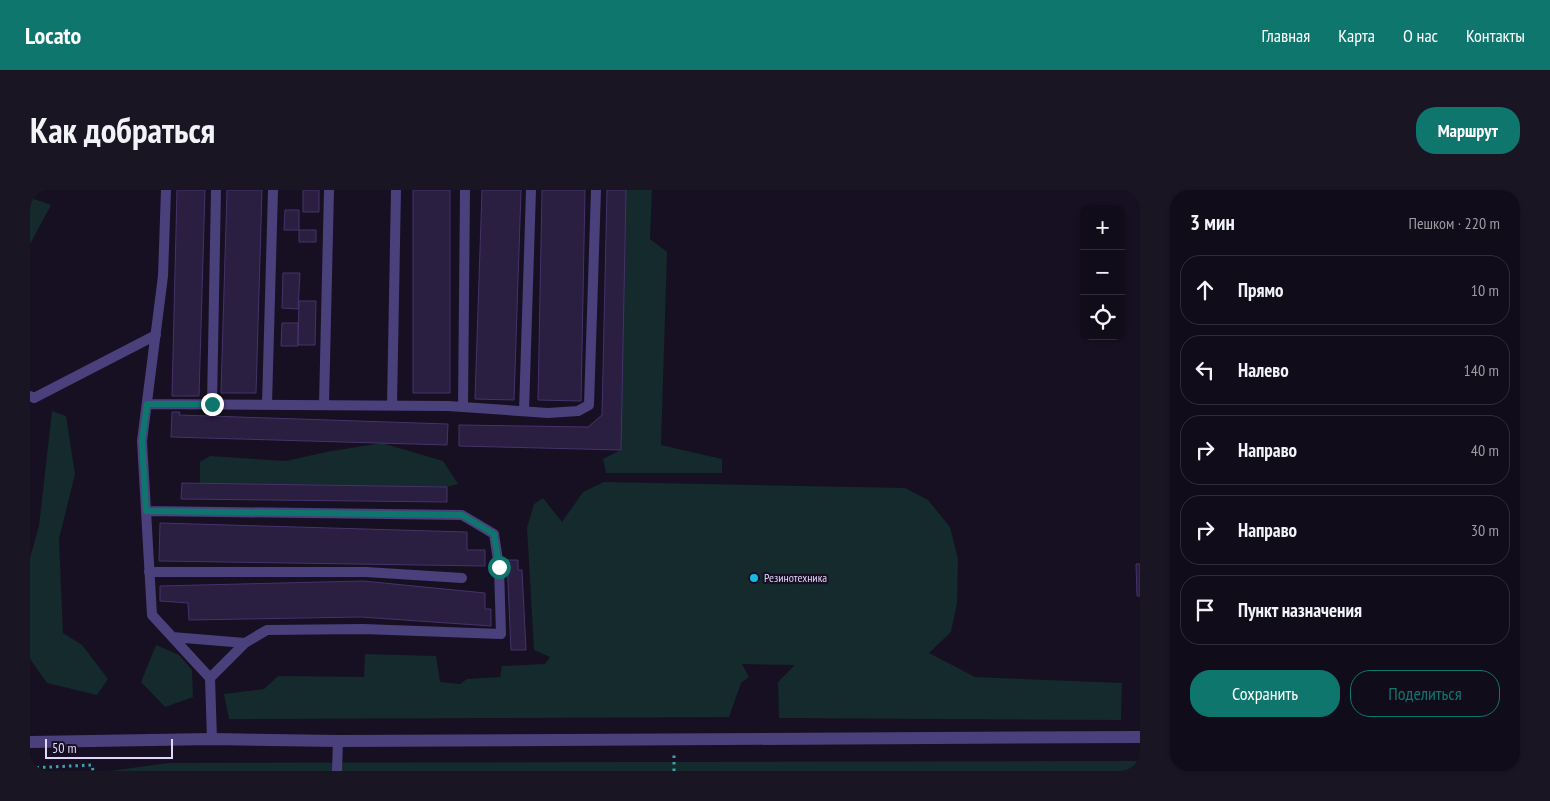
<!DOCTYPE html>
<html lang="ru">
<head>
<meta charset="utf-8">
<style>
  :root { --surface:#100c1a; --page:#191523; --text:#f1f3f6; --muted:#9c9ba2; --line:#302c39; --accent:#0f766e }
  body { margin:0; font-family:"PT Sans Narrow",sans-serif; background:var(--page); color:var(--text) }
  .controls { position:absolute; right:15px; top:15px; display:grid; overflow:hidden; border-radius:10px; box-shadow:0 1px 4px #0004 }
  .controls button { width:45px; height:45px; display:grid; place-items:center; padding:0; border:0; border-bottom:1px solid var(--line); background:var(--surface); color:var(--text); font:25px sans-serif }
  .scale { position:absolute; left:15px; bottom:12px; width:128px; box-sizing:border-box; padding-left:5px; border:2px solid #dfd6fb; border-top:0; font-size:14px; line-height:18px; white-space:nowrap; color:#dfd6fb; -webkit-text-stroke:4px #161022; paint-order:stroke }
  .stop { position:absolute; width:15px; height:15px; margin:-11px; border:4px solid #0f766e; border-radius:50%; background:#fff }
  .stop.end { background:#0f766e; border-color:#fff; box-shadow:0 1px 5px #0008 }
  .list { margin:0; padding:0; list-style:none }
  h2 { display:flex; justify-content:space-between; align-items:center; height:65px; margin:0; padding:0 20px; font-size:21px }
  h2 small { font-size:16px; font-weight:400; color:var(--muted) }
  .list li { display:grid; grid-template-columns:32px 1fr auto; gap:15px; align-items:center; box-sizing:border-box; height:70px; margin:0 10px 10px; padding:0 10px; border:1px solid var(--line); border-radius:20px }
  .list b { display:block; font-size:19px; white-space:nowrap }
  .list em { font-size:16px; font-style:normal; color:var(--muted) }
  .actions { display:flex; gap:10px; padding:15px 20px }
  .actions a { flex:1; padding:11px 0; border:1px solid var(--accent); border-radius:20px; text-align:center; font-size:18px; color:var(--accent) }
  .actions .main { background:var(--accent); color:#fff }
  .icon { flex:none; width:28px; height:28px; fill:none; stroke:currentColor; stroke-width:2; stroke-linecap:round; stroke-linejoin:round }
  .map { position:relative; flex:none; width:1110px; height:581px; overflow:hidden; border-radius:20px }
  header { display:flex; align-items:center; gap:30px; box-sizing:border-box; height:70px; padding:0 25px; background:var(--accent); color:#fff }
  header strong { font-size:24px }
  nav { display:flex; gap:28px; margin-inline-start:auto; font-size:18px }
  .intro { display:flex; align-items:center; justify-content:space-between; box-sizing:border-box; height:120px; padding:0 30px }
  h1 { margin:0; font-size:35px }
  .button { padding:12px 22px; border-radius:20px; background:var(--accent); color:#fff; font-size:18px; font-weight:700 }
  main { display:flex; gap:30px; padding:0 30px }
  aside { flex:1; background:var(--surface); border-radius:20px; box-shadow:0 1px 4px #0004 }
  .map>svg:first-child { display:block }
  .green { fill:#142a2c }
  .building { fill:#2a1e41; stroke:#45336b }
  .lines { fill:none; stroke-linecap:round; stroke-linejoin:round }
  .path { stroke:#3ba3a9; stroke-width:3; stroke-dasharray:2.5 4; stroke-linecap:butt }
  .lane { stroke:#4a407c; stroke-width:10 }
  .street { stroke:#4a407c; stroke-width:12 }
  .route { stroke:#0f766e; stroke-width:6 }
  .poi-dot { fill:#18b8e5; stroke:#161022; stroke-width:2 }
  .labels { text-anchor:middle; stroke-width:4.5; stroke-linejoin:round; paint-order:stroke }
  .poi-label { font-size:12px; fill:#dfd6fb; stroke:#161022; text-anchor:start }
</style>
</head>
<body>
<header>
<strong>Locato</strong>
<nav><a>Главная</a><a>Карта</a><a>О нас</a><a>Контакты</a></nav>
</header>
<div class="intro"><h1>Как добраться</h1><a class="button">Маршрут</a></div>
<main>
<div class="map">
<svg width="1110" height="581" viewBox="0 0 1110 581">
  <rect width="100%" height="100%" fill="#161022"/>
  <!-- green -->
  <path class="green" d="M 0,0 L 5,0 L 4,9 L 21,15 L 0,54 Z
    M 596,0 L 622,0 L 620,49 L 637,62 L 631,255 L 692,269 L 692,283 L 576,283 L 573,269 L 591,260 Z
    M 22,221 L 36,226 L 45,284 L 29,349 L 33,443 L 52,455 L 78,489 L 67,505 L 17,493 L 0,469 L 0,368 L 9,336 Z
    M 352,253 L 413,271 L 428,294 L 417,297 L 170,293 L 170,272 L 180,266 L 256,271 L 296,262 Z
    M 574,292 L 875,298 L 898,310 L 920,337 L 928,369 L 927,413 L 921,442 L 899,463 L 945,487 L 1092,493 L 1091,530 L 749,528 L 748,492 L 765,475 L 712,474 L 719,487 L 711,493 L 699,527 L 199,529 L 194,504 L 234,499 L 248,486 L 334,487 L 335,464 L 406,466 L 410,492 L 430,494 L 437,489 L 470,487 L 472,476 L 515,474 L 520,467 L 504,460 L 497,338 L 504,314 L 513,308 L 532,332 L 553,302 Z
    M 126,455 L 149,465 L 162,480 L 163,507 L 135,517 L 111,492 Z
    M 1106,571 L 1110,581 L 80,581 L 138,573 Z"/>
  <!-- building -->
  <path class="building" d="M 147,0 L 175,0 L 169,206 L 142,206 Z
    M 197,0 L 232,0 L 226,203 L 191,203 Z
    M 273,0 L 289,0 L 289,22 L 273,22 Z
    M 383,0 L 420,0 L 420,203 L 383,203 Z
    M 452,0 L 491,0 L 484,210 L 445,209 Z
    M 512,0 L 555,0 L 551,211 L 508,210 Z
    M 577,0 L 596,0 L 591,260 L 429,256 L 429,235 L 558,237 L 572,225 Z
    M 255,20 L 269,20 L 269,40 L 254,40 Z
    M 269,40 L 286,40 L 286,52 L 269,52 Z
    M 253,83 L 270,83 L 268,119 L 252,118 Z
    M 269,111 L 286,111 L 285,155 L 268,155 Z
    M 252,133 L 268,133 L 268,156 L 251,156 Z
    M 142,222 L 150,222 L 149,225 L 418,234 L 417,255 L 141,247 Z
    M 152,293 L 417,297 L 417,312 L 151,309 Z
    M 130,333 L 437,342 L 437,360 L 455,360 L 455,376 L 129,371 Z
    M 477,370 L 488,370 L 488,380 L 492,380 L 496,460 L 481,460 Z
    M 1106,374 L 1110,374 L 1110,406 L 1107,406 Z
    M 333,391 L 455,403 L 455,419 L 461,419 L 461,436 L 331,427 L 159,430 L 158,413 L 130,411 L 130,396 Z"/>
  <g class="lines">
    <!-- path -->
    <path class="path" d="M 0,578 L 62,575 L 63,581
      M 644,581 L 644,562"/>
    <!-- lane -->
    <path class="lane" d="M 136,0 L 133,86 L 112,251 L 122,425 L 180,488 L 182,549
      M 0,206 L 4,208 L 126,145
      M 117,214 L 418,216 L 518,223 L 548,221 L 559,215 L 566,0
      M 182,214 L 186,0
      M 237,214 L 243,0
      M 294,214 L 299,0
      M 362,215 L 366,0
      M 433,217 L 435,0
      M 494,221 L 501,0
      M 116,321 L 432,325 L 464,344 L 469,377 L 471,444 L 333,439 L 237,440 L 215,453 L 180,488
      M 119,382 L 336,382 L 432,388
      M 142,447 L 215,453
      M 307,581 L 308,551"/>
    <!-- street -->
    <path class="street" d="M 0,552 L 182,549 L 308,551 L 1110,547"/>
  </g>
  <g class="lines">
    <!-- route -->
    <path class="route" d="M 182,214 L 117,214 L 112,251 L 116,321 L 432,325 L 464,344 L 469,377"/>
  </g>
  <!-- markers -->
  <circle class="poi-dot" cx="724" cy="388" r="5"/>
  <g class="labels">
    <!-- poi labels -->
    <g class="poi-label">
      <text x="734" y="392">Резинотехника</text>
    </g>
  </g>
</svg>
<div class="controls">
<button>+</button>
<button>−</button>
<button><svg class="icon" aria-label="locate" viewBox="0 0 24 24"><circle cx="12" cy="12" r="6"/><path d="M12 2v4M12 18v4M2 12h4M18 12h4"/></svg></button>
</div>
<div class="scale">50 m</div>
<div class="stop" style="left:469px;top:377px"></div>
<div class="stop end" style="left:182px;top:214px"></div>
</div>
<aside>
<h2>3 мин<small>Пешком · 220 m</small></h2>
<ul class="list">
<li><svg class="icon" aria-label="ahead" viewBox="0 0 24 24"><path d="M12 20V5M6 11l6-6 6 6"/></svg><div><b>Прямо</b></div><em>10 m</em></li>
<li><svg class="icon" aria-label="left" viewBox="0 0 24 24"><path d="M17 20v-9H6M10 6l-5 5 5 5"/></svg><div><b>Налево</b></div><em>140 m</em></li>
<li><svg class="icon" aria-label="right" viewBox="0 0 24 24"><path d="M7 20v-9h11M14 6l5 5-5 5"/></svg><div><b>Направо</b></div><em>40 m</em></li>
<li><svg class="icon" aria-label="right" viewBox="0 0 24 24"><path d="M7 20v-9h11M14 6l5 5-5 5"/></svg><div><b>Направо</b></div><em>30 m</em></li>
<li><svg class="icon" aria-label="arrive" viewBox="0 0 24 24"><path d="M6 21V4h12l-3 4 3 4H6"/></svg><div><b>Пункт назначения</b></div></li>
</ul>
<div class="actions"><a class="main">Сохранить</a><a>Поделиться</a></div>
</aside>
</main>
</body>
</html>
